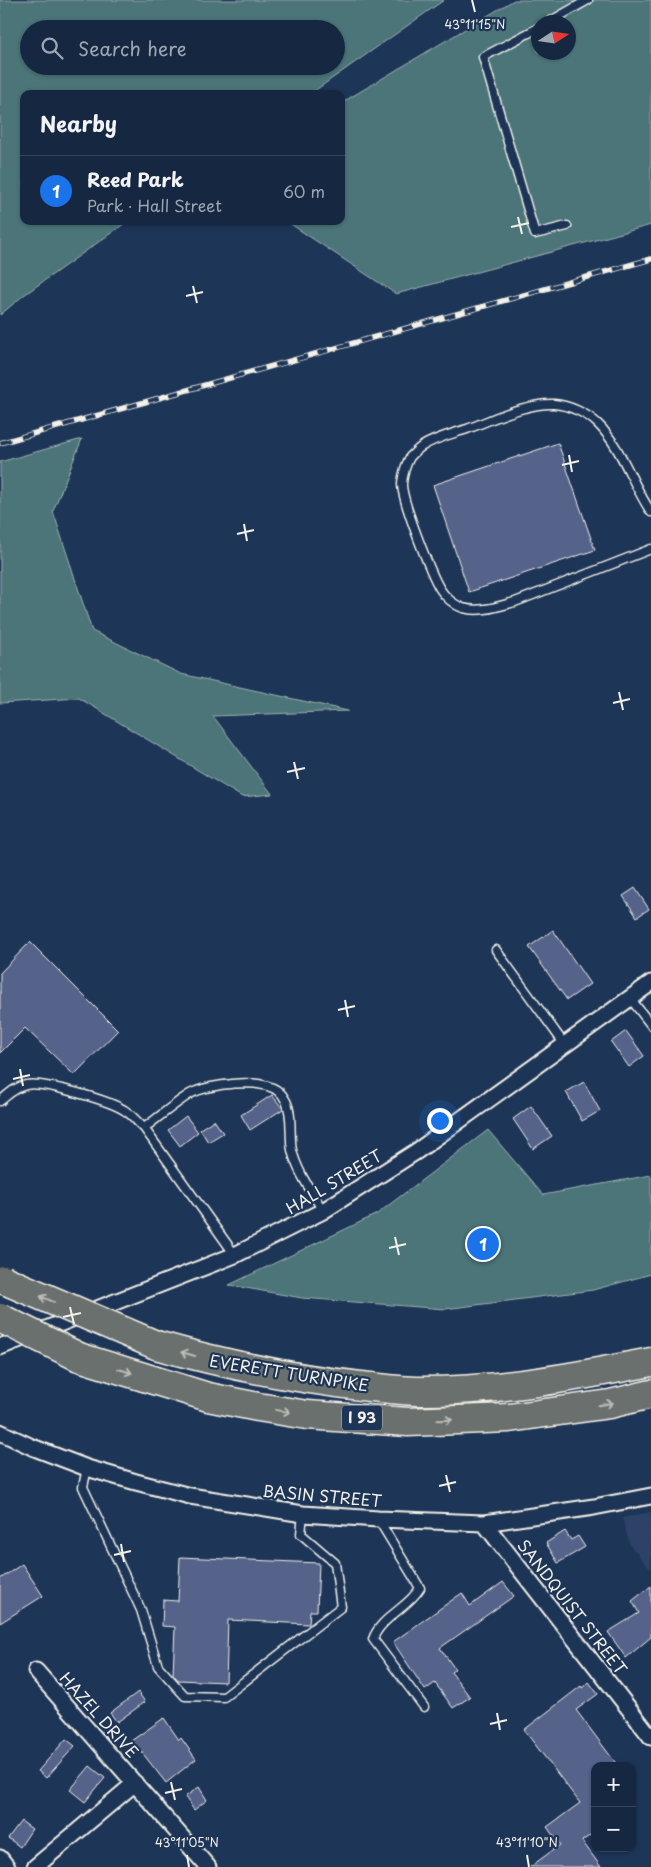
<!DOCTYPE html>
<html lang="en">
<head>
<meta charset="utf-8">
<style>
  :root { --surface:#162841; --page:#23344c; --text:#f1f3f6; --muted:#9ea6b1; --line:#35445a; --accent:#1a73e8 }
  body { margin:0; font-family:"Playpen Sans",sans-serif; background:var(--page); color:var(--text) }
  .controls { position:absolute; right:15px; bottom:15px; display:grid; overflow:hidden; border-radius:10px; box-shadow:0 1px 4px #0004 }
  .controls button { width:45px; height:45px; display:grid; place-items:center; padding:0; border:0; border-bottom:1px solid var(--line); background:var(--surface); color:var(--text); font:25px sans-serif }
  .compass { position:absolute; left:531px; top:15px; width:45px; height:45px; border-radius:50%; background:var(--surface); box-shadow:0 1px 4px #0004; rotate:78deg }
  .you { position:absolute; left:439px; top:1120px; width:18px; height:18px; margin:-12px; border:4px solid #fff; border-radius:50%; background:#1a73e8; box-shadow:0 0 0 8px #1a73e833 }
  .badge { display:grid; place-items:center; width:32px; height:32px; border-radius:50%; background:var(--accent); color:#fff; font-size:16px; font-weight:700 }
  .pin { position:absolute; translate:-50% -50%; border:2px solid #fff; box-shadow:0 1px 5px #0006 }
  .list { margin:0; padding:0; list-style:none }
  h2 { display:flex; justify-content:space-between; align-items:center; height:65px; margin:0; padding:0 20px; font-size:21px }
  h2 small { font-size:16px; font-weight:400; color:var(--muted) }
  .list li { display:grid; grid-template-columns:32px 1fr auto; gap:15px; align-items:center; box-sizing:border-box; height:70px; padding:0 20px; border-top:1px solid var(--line) }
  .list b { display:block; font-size:19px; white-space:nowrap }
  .list p { margin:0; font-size:16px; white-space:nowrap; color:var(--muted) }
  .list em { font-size:16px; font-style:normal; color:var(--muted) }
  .icon { flex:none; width:28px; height:28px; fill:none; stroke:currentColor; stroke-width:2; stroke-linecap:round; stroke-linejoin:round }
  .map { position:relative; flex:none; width:651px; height:1867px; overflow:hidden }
  .search { position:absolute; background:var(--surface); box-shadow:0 1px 4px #0004; left:20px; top:20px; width:325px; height:55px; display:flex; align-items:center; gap:12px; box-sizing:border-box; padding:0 18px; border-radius:28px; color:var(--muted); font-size:19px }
  .panel { position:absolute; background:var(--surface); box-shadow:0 1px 4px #0004; left:20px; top:90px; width:325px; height:135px; border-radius:10px }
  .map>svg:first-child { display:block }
  .built { fill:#2e4367 }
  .green { fill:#4c7479; stroke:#a0b2b0; fill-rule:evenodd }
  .building { fill:#55638b; stroke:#f4f1e8 }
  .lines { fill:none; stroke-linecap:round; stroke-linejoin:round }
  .service-casing { stroke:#f4f1e8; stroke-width:11 }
  .minor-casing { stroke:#f4f1e8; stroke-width:19 }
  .motorway-casing { stroke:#f4f1e8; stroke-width:31 }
  .service { stroke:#1d3557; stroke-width:8 }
  .minor { stroke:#1d3557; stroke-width:15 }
  .motorway { stroke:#6b706d; stroke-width:28 }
  .rail-casing { stroke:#f4f1e8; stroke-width:5.5 }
  .rail { stroke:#1d3557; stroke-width:4; stroke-dasharray:11; stroke-linecap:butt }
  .motorway-bridge-casing { stroke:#f4f1e8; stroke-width:31; stroke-linecap:butt }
  .motorway-bridge { stroke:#6b706d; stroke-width:28 }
  .oneway { stroke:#bdbdb7 }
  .ticks { fill:none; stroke:#f4f1e8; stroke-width:2 }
  .labels { text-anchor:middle; stroke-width:4.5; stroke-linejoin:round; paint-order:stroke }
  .shield { fill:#1d3557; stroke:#b4b9bc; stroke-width:1 }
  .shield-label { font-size:15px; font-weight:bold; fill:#f4f1e8 }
  .street-label { font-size:16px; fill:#f4f1e8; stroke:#1d3557 }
  .ticks-label { font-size:12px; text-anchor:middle; fill:#f4f1e8; stroke:#1d3557; stroke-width:4.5; stroke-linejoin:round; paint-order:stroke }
</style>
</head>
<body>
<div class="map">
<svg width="651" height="1867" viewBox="0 0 651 1867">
  <rect width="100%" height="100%" fill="#1d3557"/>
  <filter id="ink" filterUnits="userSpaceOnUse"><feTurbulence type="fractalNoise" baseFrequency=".02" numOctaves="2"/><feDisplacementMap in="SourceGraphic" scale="10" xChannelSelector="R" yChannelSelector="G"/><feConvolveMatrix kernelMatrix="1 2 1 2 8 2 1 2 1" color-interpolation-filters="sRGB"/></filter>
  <g filter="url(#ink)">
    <!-- built -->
    <path class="built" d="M 651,1512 L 651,1570 L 630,1545 L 622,1518 Z"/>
    <!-- green -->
    <path class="green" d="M 0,0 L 444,0 L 310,94 L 24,94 L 24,221 L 128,221 L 24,295 L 0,315 ZM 29,29 L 336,29 L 336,66 L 29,66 Z
      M 514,0 L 651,0 L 651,225 L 396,294 L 286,221 L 341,221 L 341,103 ZM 538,22 L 568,22 L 568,52 L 538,52 Z
      M 82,439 L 53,511 L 92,631 L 181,674 L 348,711 L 213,716 L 272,794 L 242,797 L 79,698 L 0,703 L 0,462 Z
      M 488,1130 L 543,1195 L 651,1175 L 651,1274 L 593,1290 L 445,1309 L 302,1298 L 229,1285 L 377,1214 Z"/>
    <!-- building -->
    <path class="building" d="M 558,443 L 595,550 L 469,592 L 433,485 Z
      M 635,888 L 649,909 L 637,917 L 623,896 Z
      M 553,930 L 590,984 L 567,1000 L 529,947 Z
      M 30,942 L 118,1030 L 74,1075 L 25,1028 L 0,1053 L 0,973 Z
      M 626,1031 L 644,1056 L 629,1067 L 611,1042 Z
      M 584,1082 L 600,1111 L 582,1121 L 566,1092 Z
      M 272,1095 L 283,1109 L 250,1130 L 241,1115 Z
      M 531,1106 L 552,1136 L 533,1149 L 513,1119 Z
      M 186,1116 L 198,1132 L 180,1146 L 168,1130 Z
      M 214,1120 L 223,1133 L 208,1142 L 200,1129 Z
      M 565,1531 L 571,1540 L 578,1536 L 585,1547 L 558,1563 L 546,1543 Z
      M 180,1557 L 319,1563 L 317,1611 L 310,1611 L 309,1624 L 228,1620 L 226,1682 L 178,1680 L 173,1674 L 175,1627 L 162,1626 L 163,1600 L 178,1601 Z
      M 22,1564 L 43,1596 L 0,1623 L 0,1579 Z
      M 503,1582 L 514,1596 L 440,1648 L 455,1669 L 451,1672 L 470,1697 L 453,1708 L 435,1683 L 425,1690 L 393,1642 L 462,1593 L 470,1606 Z
      M 651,1586 L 651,1637 L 626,1658 L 608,1632 L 639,1613 L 632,1601 Z
      M 589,1682 L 598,1694 L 576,1710 L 618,1766 L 595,1766 L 595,1832 L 582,1841 L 601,1867 L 530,1867 L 560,1845 L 547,1827 L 580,1803 L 524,1730 L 581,1686 L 582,1688 Z
      M 138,1692 L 145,1702 L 117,1722 L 110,1713 Z
      M 164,1718 L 179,1740 L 181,1738 L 196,1759 L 166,1783 L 140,1750 L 135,1753 L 128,1743 Z
      M 66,1739 L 75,1746 L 46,1778 L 38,1771 Z
      M 90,1766 L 105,1778 L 85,1802 L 70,1790 Z
      M 199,1787 L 207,1800 L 194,1810 L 185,1797 Z
      M 21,1821 L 32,1829 L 20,1847 L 8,1838 Z"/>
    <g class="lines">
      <!-- service casing -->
      <g class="service-casing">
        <path id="service" d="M 549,22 L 588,0
          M 538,28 L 483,57 L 535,234 L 567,226
          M 651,512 C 632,484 622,448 598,424 C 588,414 569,405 554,404 C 525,403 494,419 467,429 C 452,434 434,438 421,447 C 418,449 413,454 410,457 C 406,464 403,475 402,483 C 401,499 431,574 440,589 C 445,597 454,605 463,608 C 480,613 499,606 515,602 L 651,549
          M 496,950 L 565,1045
          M 630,998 L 651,1025
          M 0,1101 C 8,1095 15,1087 26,1085 C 42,1081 113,1101 127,1112 C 133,1116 138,1123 144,1128
          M 235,1255 L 144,1128 C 159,1117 174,1104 190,1094 C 208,1084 262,1077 279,1092 C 282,1093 284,1098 286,1101 C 293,1115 289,1135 292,1150 C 297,1172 312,1192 323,1211
          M 87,1468 L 83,1487 L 141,1610 L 158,1666 L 185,1696 L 224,1697 L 341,1607 L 335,1563 L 301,1534 L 303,1514
          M 378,1519 L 420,1588 C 408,1608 381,1617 373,1639 L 424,1707"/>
      </g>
      <!-- minor casing -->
      <g class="minor-casing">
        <path id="minor" d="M 0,1347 L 235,1255 L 323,1211 L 417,1151 L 651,983
          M 0,1432 L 32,1447 L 87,1468 L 136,1482 L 190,1496 L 303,1514 L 378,1519 L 484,1523 L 594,1507 L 651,1496
          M 484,1523 L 651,1737
          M 36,1671 L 208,1867
          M 0,1858 L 7,1867
          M 35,1867 L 135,1783"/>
      </g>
      <!-- motorway casing -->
      <g class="motorway-casing">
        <path id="motorway" d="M 156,1345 C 223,1364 291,1378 361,1386 C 381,1388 401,1391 421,1391 C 499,1391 575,1377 651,1362
          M 79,1357 L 208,1397 L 258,1407 L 307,1415 L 408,1422 L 509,1418 L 610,1404 L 651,1394"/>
      </g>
      <!-- service -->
      <use href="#service" class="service"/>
      <!-- minor -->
      <use href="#minor" class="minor"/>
      <!-- motorway -->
      <use href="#motorway" class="motorway"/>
      <!-- rail casing -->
      <g class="rail-casing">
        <path id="rail" d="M 0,443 L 651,259"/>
      </g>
      <!-- rail -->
      <use href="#rail" class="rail"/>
      <!-- motorway-bridge casing -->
      <g class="motorway-bridge-casing">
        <path id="motorway-bridge" d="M 4,1280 L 156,1345
          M 0,1318 L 79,1357"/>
      </g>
      <!-- motorway-bridge -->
      <use href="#motorway-bridge" class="motorway-bridge"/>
    </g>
    <!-- one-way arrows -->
    <defs><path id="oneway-shaft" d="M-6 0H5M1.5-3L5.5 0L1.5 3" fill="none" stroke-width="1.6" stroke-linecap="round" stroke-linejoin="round" transform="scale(1.25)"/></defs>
    <g class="oneway">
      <use href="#oneway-shaft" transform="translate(47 1299) rotate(-157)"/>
      <use href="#oneway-shaft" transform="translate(188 1354) rotate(-164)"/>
      <use href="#oneway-shaft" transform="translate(125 1371) rotate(17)"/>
      <use href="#oneway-shaft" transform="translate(606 1404) rotate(-10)"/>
      <use href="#oneway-shaft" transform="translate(283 1411) rotate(8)"/>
      <use href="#oneway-shaft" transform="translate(445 1420) rotate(-2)"/>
    </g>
  </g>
  <!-- ticks -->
  <path class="ticks" d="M 472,0 L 475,12M 518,217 L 522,234M 511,227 L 529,223M 193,286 L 197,303M 186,296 L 203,292M 569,455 L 572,472M 562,465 L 579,461M 244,524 L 247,541M 237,534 L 254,530M 619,692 L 623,710M 613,703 L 630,699M 294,762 L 298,779M 287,772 L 305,768M 345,1000 L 348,1017M 338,1010 L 355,1006M 20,1069 L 23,1086M 13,1079 L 30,1075M 395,1237 L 399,1255M 389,1248 L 406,1244M 70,1307 L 74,1324M 63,1317 L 81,1313M 446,1475 L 450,1492M 439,1486 L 456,1482M 121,1544 L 124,1562M 114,1555 L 131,1551M 497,1713 L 500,1730M 490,1724 L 507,1720M 171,1782 L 175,1800M 165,1793 L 182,1789M 187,1855 L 189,1867M 527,1855 L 529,1867"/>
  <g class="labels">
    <!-- shield labels -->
    <rect class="shield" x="342" y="1405.5" width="40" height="25" rx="4"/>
    <g class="shield-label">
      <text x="362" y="1423">I 93</text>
    </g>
    <!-- street labels -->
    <g class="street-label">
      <text transform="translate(334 1182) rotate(-31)" y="6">HALL STREET</text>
      <text transform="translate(289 1373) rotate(9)" y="6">EVERETT TURNPIKE</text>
      <text transform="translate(322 1496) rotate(5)" y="6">BASIN STREET</text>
      <text transform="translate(572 1607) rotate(52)" y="6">SANDQUIST STREET</text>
      <text transform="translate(99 1715) rotate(48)" y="6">HAZEL DRIVE</text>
    </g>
  </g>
  <g class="ticks-label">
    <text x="475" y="29">43°11'15"N</text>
    <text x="187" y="1847">43°11'05"N</text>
    <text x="527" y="1847">43°11'10"N</text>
  </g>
</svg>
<div class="controls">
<button>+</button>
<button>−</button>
</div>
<svg class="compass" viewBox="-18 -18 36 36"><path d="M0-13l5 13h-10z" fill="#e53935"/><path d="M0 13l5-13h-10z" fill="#9ea6b1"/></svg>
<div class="you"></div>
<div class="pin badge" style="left:483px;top:1244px">1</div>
<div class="search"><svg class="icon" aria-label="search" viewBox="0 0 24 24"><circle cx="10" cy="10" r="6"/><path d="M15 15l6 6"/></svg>Search here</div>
<section class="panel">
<h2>Nearby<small></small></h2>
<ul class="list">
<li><span class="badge">1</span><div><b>Reed Park</b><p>Park · Hall Street</p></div><em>60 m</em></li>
</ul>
</section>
</div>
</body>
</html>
